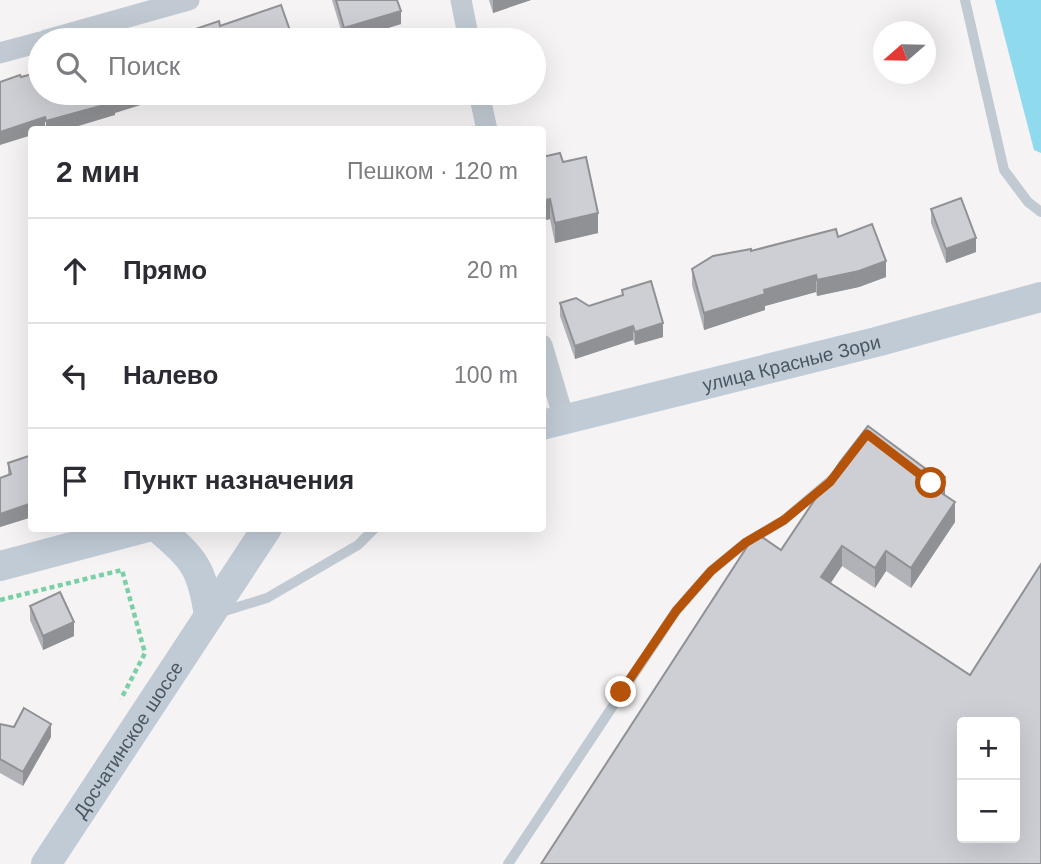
<!DOCTYPE html>
<html lang="ru">
<head>
<meta charset="utf-8">
<style>
  :root { --surface:#fff; --page:#f7f7f7; --text:#2b2b33; --muted:#7c7c81; --line:#e1e1e2 }
  body { margin:0; font-family:Arial,sans-serif; background:var(--page); color:var(--text) }
  .controls { position:absolute; right:21px; bottom:21px; display:grid; overflow:hidden; border-radius:7px; box-shadow:0 7px 28px #0002 }
  .controls button { width:63px; height:63px; display:grid; place-items:center; padding:0; border:0; border-bottom:2px solid var(--line); background:var(--surface); color:var(--text); font:35px sans-serif }
  .compass { position:absolute; left:873px; top:21px; width:63px; height:63px; border-radius:50%; background:var(--surface); box-shadow:0 7px 28px #0002; rotate:250deg }
  .stop { position:absolute; width:21px; height:21px; margin:-16px; border:5px solid #b45309; border-radius:50%; background:#fff }
  .stop.end { background:#b45309; border-color:#fff; box-shadow:0 2px 7px #0008 }
  .list { margin:0; padding:0; list-style:none }
  h2 { display:flex; justify-content:space-between; align-items:center; height:91px; margin:0; padding:0 28px; font-size:30px }
  h2 small { font-size:23px; font-weight:400; color:var(--muted) }
  .list li { display:grid; grid-template-columns:46px 1fr auto; gap:21px; align-items:center; box-sizing:border-box; height:105px; padding:0 28px; border-top:2px solid var(--line) }
  .list b { display:block; font-size:26px; white-space:nowrap }
  .list em { font-size:23px; font-style:normal; color:var(--muted) }
  .icon { flex:none; width:38px; height:38px; fill:none; stroke:currentColor; stroke-width:2; stroke-linecap:round; stroke-linejoin:round }
  .map { position:relative; flex:none; width:1041px; height:864px; overflow:hidden }
  .search { position:absolute; background:var(--surface); box-shadow:0 7px 28px #0002; left:28px; top:28px; width:518px; height:77px; display:flex; align-items:center; gap:18px; box-sizing:border-box; padding:0 24px; border-radius:38px; color:var(--muted); font-size:26px }
  .panel { position:absolute; background:var(--surface); box-shadow:0 7px 28px #0002; left:28px; top:126px; width:518px; height:406px; border-radius:7px }
  .map>svg:first-child { display:block }
  .water { fill:#90daee }
  .lines { fill:none; stroke-linecap:round; stroke-linejoin:round }
  .path { stroke:#7ad0a6; stroke-width:4.5; stroke-dasharray:5 3.5; stroke-linecap:butt }
  .lane { stroke:#c1cad2; stroke-width:10 }
  .street { stroke:#c1cad2; stroke-width:21 }
  .secondary { stroke:#c1cbd6; stroke-width:30 }
  .wall { fill:#b0b2b7 }
  .shaded-wall { fill:#909195 }
  .building { fill:#cdcfd5; stroke:#909195; stroke-width:2; fill-rule:evenodd }
  .route { stroke:#b45309; stroke-width:9 }
  .labels { text-anchor:middle; stroke-width:5; stroke-linejoin:round; paint-order:stroke }
  .street-label { font-size:19px; fill:#4a5661; stroke:#fff }
</style>
</head>
<body>
<div class="map">
<svg width="1041" height="864" viewBox="0 0 1041 864">
  <rect width="100%" height="100%" fill="#f5f3f3"/>
  <!-- water -->
  <path class="water" d="M 995,0 L 1041,0 L 1041,153 L 1034,150 Z"/>
  <g class="lines">
    <!-- path -->
    <path class="path" d="M 0,600 L 122,570 L 145,653 L 121,699"/>
    <!-- lane -->
    <path class="lane" d="M 965,0 L 1004,170 L 1028,202 L 1041,212
      M 218,613 L 267,598 L 358,545 L 375,528
      M 508,864 L 676,611 L 711,571 L 745,543 L 784,520 L 831,480"/>
    <!-- street -->
    <path class="street" d="M 461,0 L 469,40
      M 46,40 L 189,0
      M 0,53 L 40,42
      M 479,93 L 487,130
      M 542,345 L 564,419"/>
    <!-- secondary -->
    <g class="secondary">
      <path id="s1" d="M 542,425 L 876,342 L 1041,297"/>
      <path d="M 158,528 C 195,560 202,568 209,616"/>
      <path d="M 0,566 L 144,528"/>
      <path id="s2" d="M 46,864 L 267,528"/>
    </g>
  </g>
  <!-- wall -->
  <path class="wall" d="M 332,0 L 397,0 L 401,24 L 349,40 L 344,40 Z
    M 489,0 L 531,0 L 493,13 Z
    M 542,157 L 563,162 L 598,233 L 555,243 L 550,219 L 542,221 Z
    M 931,209 L 976,252 L 946,263 L 931,223 Z
    M 838,237 L 886,277 L 859,287 L 817,296 L 816,292 L 765,306 L 765,310 L 704,330 L 692,285 L 692,269 L 751,251 Z
    M 622,290 L 663,337 L 635,345 L 633,340 L 575,359 L 560,316 L 560,303 L 589,306 L 622,296 Z
    M 8,463 L 32,517 L 0,527 L 0,478 L 8,475 Z
    M 945,496 L 955,522 L 911,588 L 886,571 L 875,588 L 842,566 L 831,583 L 970,675 L 1041,864 L 781,550 Z
    M 30,606 L 74,636 L 43,650 L 30,620 Z
    M 0,724 L 51,737 L 23,786 L 0,773 Z"/>
  <!-- shaded-wall -->
  <path class="shaded-wall" d="M 493,0 L 531,0 L 493,13 Z
    M 401,11 L 401,24 L 349,40 L 344,40 L 344,28 Z
    M 137,93 L 179,93 L 115,113 L 115,115 L 65,130 L 46,130 L 46,121 Z
    M 45,117 L 45,130 L 32,130 L 32,135 L 0,145 L 0,132 Z
    M 550,199 L 550,219 L 542,221 L 542,201 Z
    M 598,213 L 598,233 L 555,243 L 555,223 Z
    M 976,238 L 976,252 L 946,263 L 946,249 Z
    M 886,261 L 886,277 L 859,287 L 817,296 L 817,280 Z
    M 816,275 L 816,292 L 765,306 L 765,310 L 704,330 L 704,313 L 764,290 Z
    M 663,323 L 663,337 L 635,345 L 635,332 Z
    M 633,326 L 633,340 L 575,359 L 575,346 Z
    M 945,477 L 945,497 L 937,490 Z
    M 955,502 L 955,522 L 911,588 L 911,568 Z
    M 32,503 L 32,517 L 0,527 L 0,514 Z
    M 842,546 L 842,566 L 821,597 L 821,577 Z
    M 886,551 L 886,571 L 875,588 L 875,568 Z
    M 74,622 L 74,636 L 43,650 L 43,636 Z
    M 51,724 L 51,737 L 23,786 L 23,772 Z"/>
  <!-- building -->
  <path class="building" d="M 336,0 L 397,0 L 401,11 L 344,28 Z
    M 281,5 L 293,39 L 288,40 L 138,40 L 169,30 L 172,37 L 219,21 L 220,26 Z
    M 40,72 L 40,93 L 137,93 L 114,100 L 115,102 L 46,121 L 45,117 L 0,132 L 0,82 L 20,75 L 21,77 Z
    M 560,153 L 563,162 L 586,157 L 598,213 L 555,223 L 550,199 L 542,201 L 542,157 Z
    M 961,198 L 976,238 L 946,249 L 931,209 Z
    M 872,224 L 886,261 L 859,271 L 817,280 L 816,275 L 764,290 L 765,294 L 704,313 L 692,269 L 713,256 L 751,249 L 751,251 L 836,229 L 838,237 Z
    M 651,281 L 663,323 L 635,332 L 633,326 L 575,346 L 560,303 L 576,298 L 589,306 L 623,295 L 622,290 Z
    M 868,426 L 926,469 L 934,470 L 945,477 L 937,490 L 955,502 L 911,568 L 886,551 L 875,568 L 842,546 L 821,577 L 970,675 L 1041,564 L 1041,864 L 541,864 L 756,533 L 781,550 L 840,462 ZM 962,722 L 1015,722 L 1015,838 L 962,838 Z
    M 32,455 L 32,503 L 0,514 L 0,478 L 11,474 L 8,463 Z
    M 60,592 L 74,622 L 43,636 L 30,606 Z
    M 24,708 L 51,724 L 23,772 L 0,759 L 0,724 L 14,727 Z"/>
  <g class="lines">
    <!-- route -->
    <path class="route" d="M 621,692 L 676,611 L 711,571 L 745,543 L 784,520 L 830,482 L 867,434 L 931,483"/>
  </g>
  <g class="labels">
    <!-- street labels -->
    <g class="street-label">
      <text dy="7" stroke="none"><textPath href="#s1" startOffset="257">улица Красные Зори</textPath></text>
      <text dy="7" stroke="none"><textPath href="#s2" startOffset="149">Досчатинское шоссе</textPath></text>
    </g>
  </g>
</svg>
<div class="controls">
<button>+</button>
<button>−</button>
</div>
<svg class="compass" viewBox="-18 -18 36 36"><path d="M0-13l5 13h-10z" fill="#e53935"/><path d="M0 13l5-13h-10z" fill="#7c7c81"/></svg>
<div class="stop" style="left:931px;top:483px"></div>
<div class="stop end" style="left:621px;top:692px"></div>
<div class="search"><svg class="icon" aria-label="search" viewBox="0 0 24 24"><circle cx="10" cy="10" r="6"/><path d="M15 15l6 6"/></svg>Поиск</div>
<section class="panel">
<h2>2 мин<small>Пешком · 120 m</small></h2>
<ul class="list">
<li><svg class="icon" aria-label="ahead" viewBox="0 0 24 24"><path d="M12 20V5M6 11l6-6 6 6"/></svg><div><b>Прямо</b></div><em>20 m</em></li>
<li><svg class="icon" aria-label="left" viewBox="0 0 24 24"><path d="M17 20v-9H6M10 6l-5 5 5 5"/></svg><div><b>Налево</b></div><em>100 m</em></li>
<li><svg class="icon" aria-label="arrive" viewBox="0 0 24 24"><path d="M6 21V4h12l-3 4 3 4H6"/></svg><div><b>Пункт назначения</b></div></li>
</ul>
</section>
</div>
</body>
</html>
